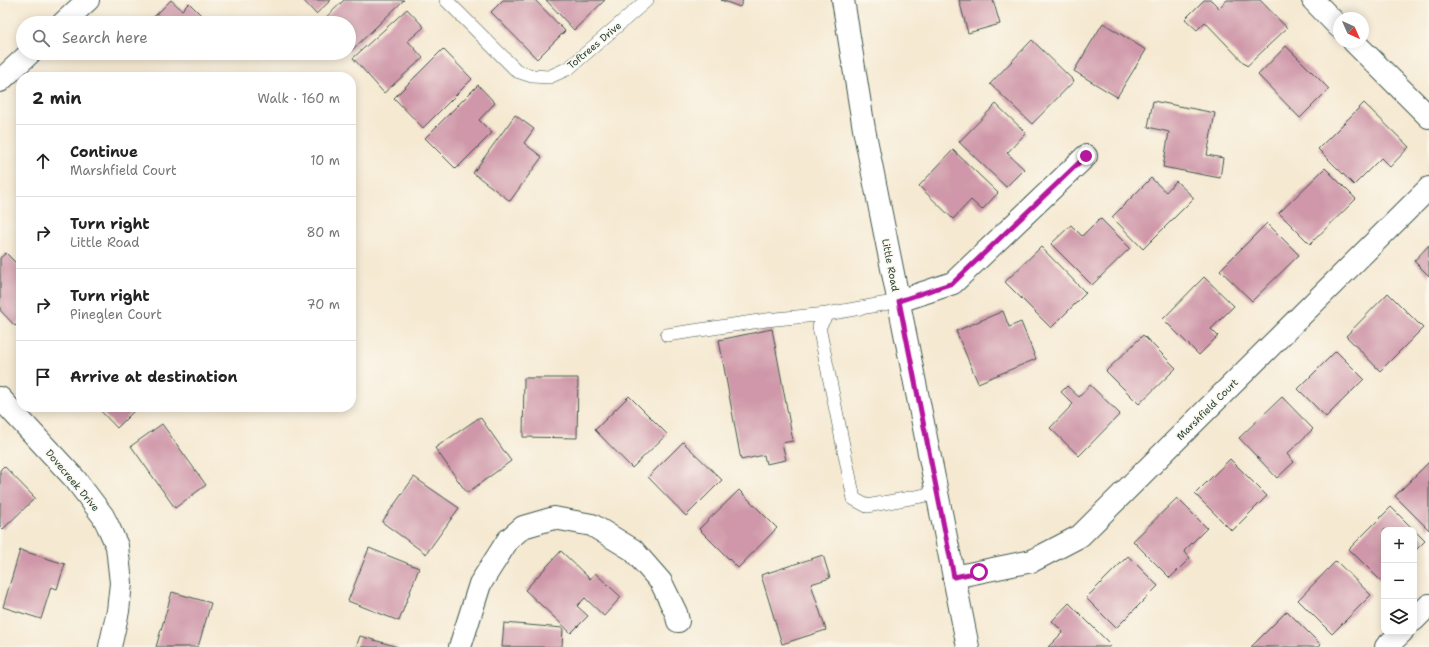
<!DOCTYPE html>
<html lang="en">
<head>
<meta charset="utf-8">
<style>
  :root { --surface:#fff; --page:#f6f6f6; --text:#222; --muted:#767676; --line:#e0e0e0 }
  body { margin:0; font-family:"Shantell Sans",sans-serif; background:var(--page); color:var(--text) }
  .controls { position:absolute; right:12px; bottom:12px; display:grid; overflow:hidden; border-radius:8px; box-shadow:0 2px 10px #0003 }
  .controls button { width:36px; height:36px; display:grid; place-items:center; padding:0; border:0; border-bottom:1px solid var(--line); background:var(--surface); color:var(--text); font:20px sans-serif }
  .compass { position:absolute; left:1333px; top:12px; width:36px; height:36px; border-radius:50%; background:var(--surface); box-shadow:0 2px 10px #0003; rotate:135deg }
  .stop { position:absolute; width:12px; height:12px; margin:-9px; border:3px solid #b5179e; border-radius:50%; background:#fff }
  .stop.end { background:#b5179e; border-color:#fff; box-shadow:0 1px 4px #0008 }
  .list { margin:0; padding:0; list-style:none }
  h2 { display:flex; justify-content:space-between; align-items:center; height:52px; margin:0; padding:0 16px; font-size:17px }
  h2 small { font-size:13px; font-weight:400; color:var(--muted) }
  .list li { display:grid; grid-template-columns:26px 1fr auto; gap:12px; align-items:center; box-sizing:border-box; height:72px; padding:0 16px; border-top:1px solid var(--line) }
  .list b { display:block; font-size:15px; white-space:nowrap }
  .list p { margin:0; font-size:13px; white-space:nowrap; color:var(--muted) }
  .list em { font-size:13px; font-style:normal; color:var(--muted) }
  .icon { flex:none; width:22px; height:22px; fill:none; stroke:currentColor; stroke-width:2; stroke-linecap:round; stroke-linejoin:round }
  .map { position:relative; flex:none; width:1429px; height:647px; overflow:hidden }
  .search { position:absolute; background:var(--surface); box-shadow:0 2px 10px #0003; left:16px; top:16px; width:340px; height:44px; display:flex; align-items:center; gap:10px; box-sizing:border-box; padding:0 14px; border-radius:22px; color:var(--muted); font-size:15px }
  .panel { position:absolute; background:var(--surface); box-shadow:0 2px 10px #0003; left:16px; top:72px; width:340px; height:340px; border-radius:16px }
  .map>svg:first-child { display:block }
  .building { fill:#cf97a9 }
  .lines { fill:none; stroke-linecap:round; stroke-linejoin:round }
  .service-casing { stroke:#3f574c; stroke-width:14 }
  .minor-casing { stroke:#3f574c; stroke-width:24 }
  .tertiary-casing { stroke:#3f574c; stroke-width:24 }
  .service { stroke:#fff; stroke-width:13 }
  .minor { stroke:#fff; stroke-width:22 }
  .tertiary { stroke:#fff; stroke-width:22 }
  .route { stroke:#b5179e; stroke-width:5 }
  .labels { text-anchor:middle; stroke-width:3; stroke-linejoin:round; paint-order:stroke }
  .street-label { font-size:10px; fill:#1f3d34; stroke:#fbf7ec }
</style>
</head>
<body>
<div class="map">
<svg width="1429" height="647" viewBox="0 0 1429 647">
  <rect width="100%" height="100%" fill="#fbf7ec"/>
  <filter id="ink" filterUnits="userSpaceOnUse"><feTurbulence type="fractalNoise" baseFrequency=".025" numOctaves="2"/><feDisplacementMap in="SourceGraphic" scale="8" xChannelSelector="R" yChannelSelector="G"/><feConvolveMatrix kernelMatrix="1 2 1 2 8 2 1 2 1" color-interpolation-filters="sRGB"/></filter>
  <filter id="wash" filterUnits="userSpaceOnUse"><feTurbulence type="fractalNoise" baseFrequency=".012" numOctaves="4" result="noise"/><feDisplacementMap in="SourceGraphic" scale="16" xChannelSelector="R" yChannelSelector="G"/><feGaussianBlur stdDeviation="0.9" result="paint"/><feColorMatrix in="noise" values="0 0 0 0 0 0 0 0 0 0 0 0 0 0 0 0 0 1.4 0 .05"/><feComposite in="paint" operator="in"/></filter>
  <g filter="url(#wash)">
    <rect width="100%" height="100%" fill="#f5e9d2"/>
    <g id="blocks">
      <!-- building -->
      <path class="building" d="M 171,0 L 182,10 L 189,3 L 201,15 L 193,23 L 148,23 Z
        M 303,0 L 331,0 L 316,14 Z
        M 344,0 L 404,0 L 349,53 L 349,23 L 320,23 Z
        M 503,0 L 535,0 L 565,31 L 537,59 L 491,12 Z
        M 546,0 L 605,0 L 574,30 Z
        M 721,0 L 743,0 L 740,7 Z
        M 959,0 L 993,0 L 1000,24 L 968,33 Z
        M 1204,0 L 1211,0 L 1219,8 L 1227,0 L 1260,0 L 1287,28 L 1247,66 L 1205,22 L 1197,30 L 1185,19 Z
        M 407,9 L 424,27 L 408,41 L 423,58 L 384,93 L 353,58 Z
        M 1103,23 L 1146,50 L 1117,97 L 1074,71 Z
        M 1032,40 L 1074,81 L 1032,124 L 990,84 Z
        M 1286,46 L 1329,89 L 1300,118 L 1258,75 Z
        M 443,49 L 472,79 L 423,128 L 394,98 Z
        M 478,85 L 495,103 L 479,120 L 492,133 L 456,169 L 425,138 Z
        M 1153,101 L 1215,113 L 1207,155 L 1223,158 L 1220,178 L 1163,167 L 1169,132 L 1148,127 Z
        M 1364,103 L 1409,147 L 1390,167 L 1381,158 L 1354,185 L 1318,149 Z
        M 996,104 L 1026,133 L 1007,153 L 1024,169 L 1006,187 L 959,142 Z
        M 515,115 L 534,129 L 524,143 L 542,157 L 510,201 L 473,173 Z
        M 953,150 L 998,193 L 982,210 L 971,200 L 953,219 L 919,186 Z
        M 1325,168 L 1356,199 L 1310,244 L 1279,213 Z
        M 1151,178 L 1166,192 L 1176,181 L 1194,198 L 1143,249 L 1112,217 Z
        M 1100,218 L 1130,248 L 1092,285 L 1051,244 L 1071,225 L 1082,236 Z
        M 1267,223 L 1299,255 L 1252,301 L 1220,270 Z
        M 1429,245 L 1429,276 L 1414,261 Z
        M 1041,247 L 1086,293 L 1051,328 L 1005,282 Z
        M 6,253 L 21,268 L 21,320 L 15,326 L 0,310 L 0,258 Z
        M 1204,277 L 1234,306 L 1211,329 L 1218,336 L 1199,355 L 1163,319 Z
        M 1388,293 L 1423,328 L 1380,371 L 1346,336 Z
        M 1003,311 L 1009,327 L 1021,322 L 1036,359 L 978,383 L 956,331 Z
        M 772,329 L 793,441 L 782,443 L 786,460 L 766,464 L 764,455 L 741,460 L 719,340 Z
        M 1143,335 L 1176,368 L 1139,404 L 1106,371 Z
        M 1336,351 L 1364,379 L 1326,417 L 1298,389 Z
        M 524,378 L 578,378 L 577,438 L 523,437 Z
        M 1090,385 L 1120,414 L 1079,456 L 1050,428 L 1073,404 L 1061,392 L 1067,386 L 1079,397 Z
        M 629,396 L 667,434 L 632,468 L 595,430 Z
        M 1282,397 L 1313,429 L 1287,454 L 1294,462 L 1277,478 L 1239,438 Z
        M 97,407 L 138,407 L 117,428 Z
        M 480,417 L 511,461 L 467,493 L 435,448 Z
        M 162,424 L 206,485 L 175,508 L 131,446 Z
        M 683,442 L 722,480 L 686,516 L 648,477 Z
        M 1230,459 L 1267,496 L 1232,531 L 1195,494 Z
        M 1429,462 L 1429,530 L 1395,496 Z
        M 4,466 L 35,498 L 3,529 L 0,526 L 0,470 Z
        M 414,477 L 459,508 L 426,554 L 382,522 Z
        M 739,490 L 777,528 L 738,568 L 699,529 Z
        M 1177,498 L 1207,528 L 1184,551 L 1190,558 L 1170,578 L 1133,541 Z
        M 1391,507 L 1425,541 L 1414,552 L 1414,530 L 1384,530 L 1384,582 L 1383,583 L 1349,549 Z
        M 369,548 L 419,568 L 399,621 L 348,601 Z
        M 20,550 L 65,564 L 57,589 L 51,587 L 41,619 L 3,607 Z
        M 561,551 L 590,579 L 595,573 L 621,597 L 604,616 L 585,598 L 577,606 L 588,616 L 571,633 L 525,590 Z
        M 823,555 L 830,578 L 811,584 L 826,630 L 782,644 L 761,575 Z
        M 1128,556 L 1158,586 L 1116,628 L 1086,598 Z
        M 1336,561 L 1371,595 L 1332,634 L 1298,600 Z
        M 172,592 L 211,603 L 198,647 L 156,647 Z
        M 1069,603 L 1111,645 L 1109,647 L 1048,647 L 1063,632 L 1052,621 Z
        M 1287,611 L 1321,645 L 1319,647 L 1251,647 Z
        M 504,623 L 563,628 L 562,647 L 502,647 Z
        M 360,636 L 398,647 L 356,647 Z"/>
    </g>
  </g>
  <g filter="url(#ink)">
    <use href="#blocks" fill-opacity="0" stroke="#3f574c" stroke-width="1"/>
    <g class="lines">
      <!-- service casing -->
      <g class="service-casing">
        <path id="service" d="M 446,0 L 517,71 L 532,76 L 549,77 L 569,68 L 647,0
          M 899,301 L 827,314 L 819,327 L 854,499 L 867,506 L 937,493
          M 667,335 L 766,320 L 827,314"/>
      </g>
      <!-- minor casing -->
      <g class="minor-casing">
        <path id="minor" d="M 1313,0 L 1339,27
          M 1354,42 L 1429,117
          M 899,301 L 953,283 L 1086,156
          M 0,398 L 75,479 L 103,516 L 108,526 L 117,546 L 121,583 L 118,611 L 110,647
          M 954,577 L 1032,561 L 1080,536 L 1429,188
          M 1414,620 L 1429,605
          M 460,647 L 480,584 L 508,540 L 523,527 L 554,518 L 592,525 L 633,550 L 661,582 L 676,613 L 678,621
          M 1386,647 L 1402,632"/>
      </g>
      <!-- tertiary casing -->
      <g class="tertiary-casing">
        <path id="tertiary" d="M 843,0 L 864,129 L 968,647
          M 63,23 L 88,0
          M 0,81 L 30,53"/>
      </g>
      <!-- service -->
      <use href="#service" class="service"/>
      <!-- minor -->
      <use href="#minor" class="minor"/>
      <!-- tertiary -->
      <use href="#tertiary" class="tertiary"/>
    </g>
  </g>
  <g class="lines" filter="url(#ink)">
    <!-- route -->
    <path class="route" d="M 979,572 L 954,577 L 899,301 L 953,283 L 1086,156"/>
  </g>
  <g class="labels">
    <!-- street labels -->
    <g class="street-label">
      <text transform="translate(594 45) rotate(-40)" y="4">Toftrees Drive</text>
      <text transform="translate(891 265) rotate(79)" y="4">Little Road</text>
      <text transform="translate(1207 409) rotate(-45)" y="4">Marshfield Court</text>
      <text transform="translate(73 480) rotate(50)" y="4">Dovecreek Drive</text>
    </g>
  </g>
</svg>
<div class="controls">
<button>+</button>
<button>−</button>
<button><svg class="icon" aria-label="layers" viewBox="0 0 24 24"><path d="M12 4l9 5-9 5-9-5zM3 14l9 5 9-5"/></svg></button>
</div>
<svg class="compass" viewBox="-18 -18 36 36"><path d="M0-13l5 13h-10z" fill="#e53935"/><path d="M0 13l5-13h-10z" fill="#767676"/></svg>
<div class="stop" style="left:979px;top:572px"></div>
<div class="stop end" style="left:1086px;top:156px"></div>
<div class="search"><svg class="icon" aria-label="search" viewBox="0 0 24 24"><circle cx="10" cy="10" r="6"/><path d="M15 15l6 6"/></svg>Search here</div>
<section class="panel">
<h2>2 min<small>Walk · 160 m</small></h2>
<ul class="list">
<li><svg class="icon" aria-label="ahead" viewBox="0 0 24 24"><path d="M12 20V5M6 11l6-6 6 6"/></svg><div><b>Continue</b><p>Marshfield Court</p></div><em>10 m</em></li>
<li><svg class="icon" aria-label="right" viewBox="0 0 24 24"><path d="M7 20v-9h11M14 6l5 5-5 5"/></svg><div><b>Turn right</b><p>Little Road</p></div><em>80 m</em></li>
<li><svg class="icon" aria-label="right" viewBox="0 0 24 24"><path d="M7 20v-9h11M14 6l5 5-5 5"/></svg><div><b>Turn right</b><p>Pineglen Court</p></div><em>70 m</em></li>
<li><svg class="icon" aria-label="arrive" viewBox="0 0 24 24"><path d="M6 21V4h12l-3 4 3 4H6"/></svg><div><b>Arrive at destination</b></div></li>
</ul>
</section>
</div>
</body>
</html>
